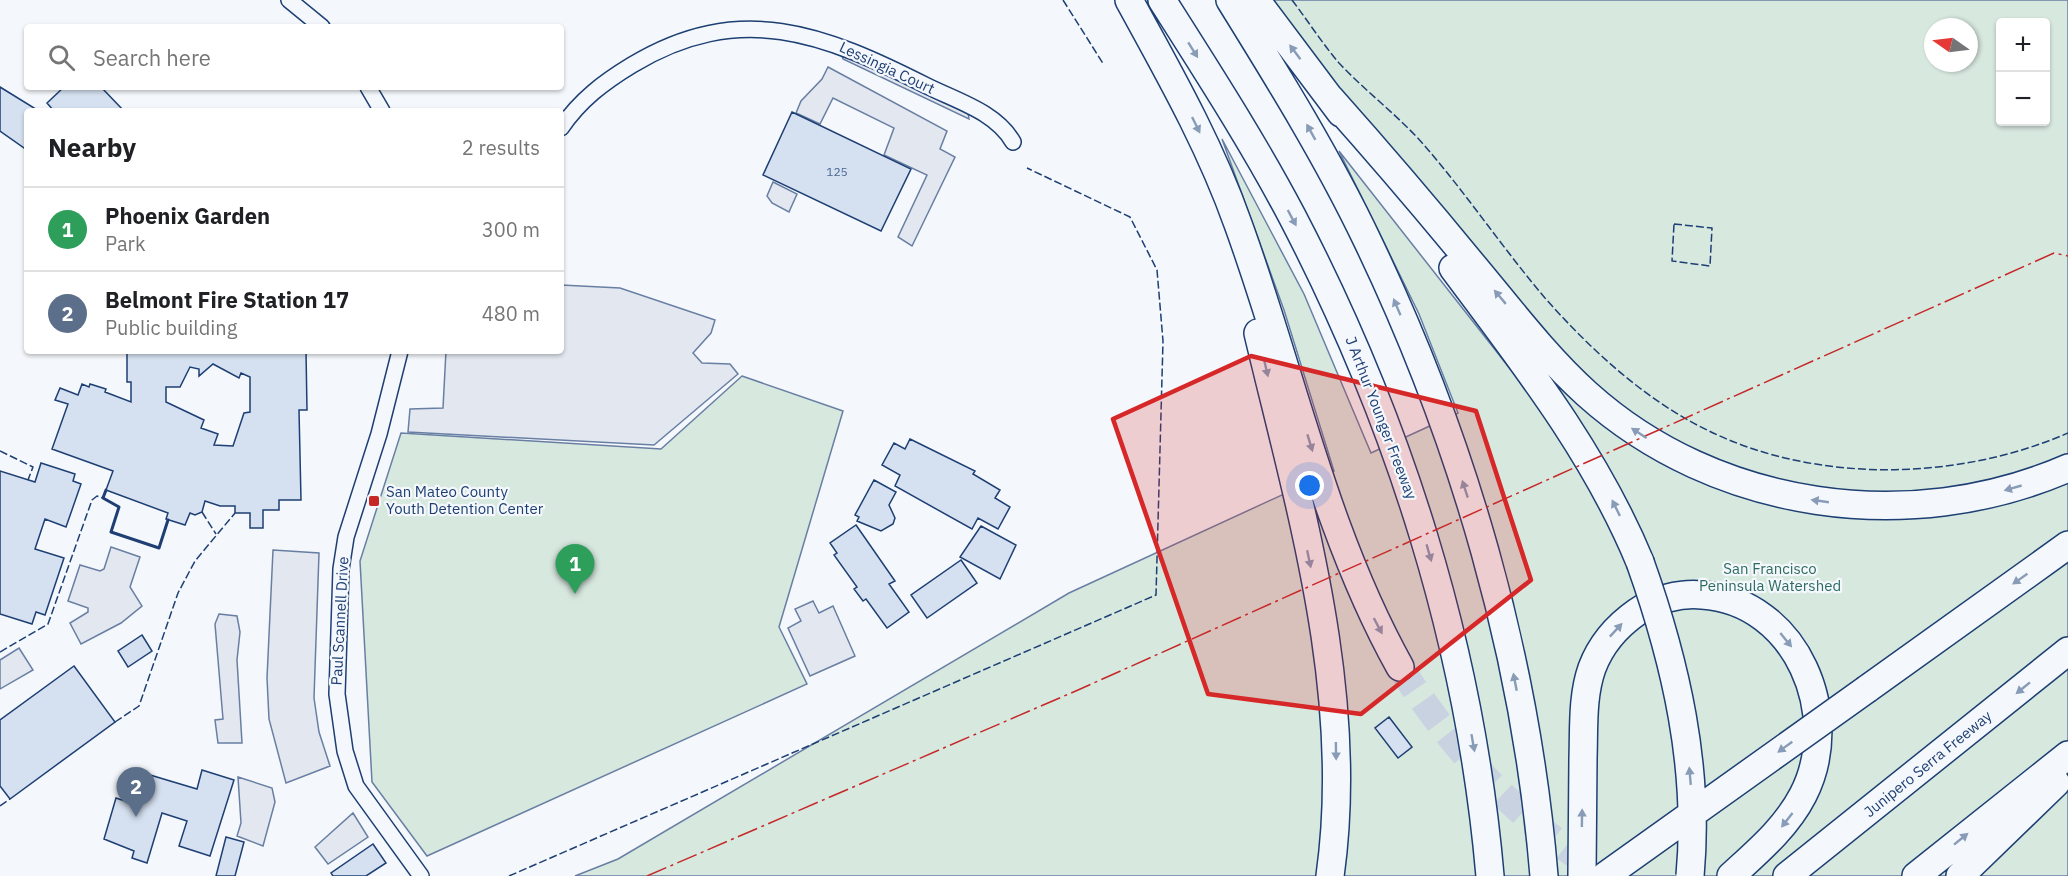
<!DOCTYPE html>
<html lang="en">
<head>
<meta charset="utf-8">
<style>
  :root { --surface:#fff; --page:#f6f6f6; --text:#202124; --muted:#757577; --line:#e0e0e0; --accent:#111827 }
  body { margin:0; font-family:"IBM Plex Sans",sans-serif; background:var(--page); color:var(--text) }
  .controls { position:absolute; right:18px; top:18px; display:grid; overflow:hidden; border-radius:6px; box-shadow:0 2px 4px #0004 }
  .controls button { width:54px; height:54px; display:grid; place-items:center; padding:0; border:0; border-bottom:2px solid var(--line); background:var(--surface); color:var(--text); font:30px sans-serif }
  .compass { position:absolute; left:1924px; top:18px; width:54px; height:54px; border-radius:50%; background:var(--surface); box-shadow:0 2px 4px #0004; rotate:284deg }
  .you { position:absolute; left:1310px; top:486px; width:21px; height:21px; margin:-15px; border:4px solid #fff; border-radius:50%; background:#1a73e8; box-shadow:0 0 0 9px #1a73e833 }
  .badge { display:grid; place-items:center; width:39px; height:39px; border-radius:50%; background:var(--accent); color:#fff; font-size:20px; font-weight:700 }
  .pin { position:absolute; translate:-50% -50px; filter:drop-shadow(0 2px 3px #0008) }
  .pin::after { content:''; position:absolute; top:32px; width:21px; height:18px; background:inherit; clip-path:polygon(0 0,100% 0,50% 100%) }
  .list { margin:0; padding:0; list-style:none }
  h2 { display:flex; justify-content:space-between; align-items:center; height:78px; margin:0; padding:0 24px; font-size:26px }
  h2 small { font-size:20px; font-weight:400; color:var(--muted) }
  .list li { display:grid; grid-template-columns:39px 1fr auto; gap:18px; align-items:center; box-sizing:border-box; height:84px; padding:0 24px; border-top:2px solid var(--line) }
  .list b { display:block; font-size:22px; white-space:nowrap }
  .list p { margin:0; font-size:20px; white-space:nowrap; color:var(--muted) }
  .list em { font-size:20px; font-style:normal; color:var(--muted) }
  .icon { flex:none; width:33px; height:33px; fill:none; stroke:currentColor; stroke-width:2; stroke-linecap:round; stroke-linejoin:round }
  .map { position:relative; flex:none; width:2068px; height:876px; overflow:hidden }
  .search { position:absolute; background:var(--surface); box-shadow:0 2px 4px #0004; left:24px; top:24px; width:540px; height:66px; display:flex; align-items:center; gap:15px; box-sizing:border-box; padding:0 21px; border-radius:6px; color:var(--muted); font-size:22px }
  .panel { position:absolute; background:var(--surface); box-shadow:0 2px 4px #0004; left:24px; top:108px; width:540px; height:246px; border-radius:6px }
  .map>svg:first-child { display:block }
  .green { fill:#d7e8df; stroke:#687fa3; stroke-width:1.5; fill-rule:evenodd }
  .parking { fill:#e3e8f0; stroke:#687fa3; stroke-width:1.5 }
  .building { fill:#d5e0f0; stroke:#1d3f73; stroke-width:1.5; fill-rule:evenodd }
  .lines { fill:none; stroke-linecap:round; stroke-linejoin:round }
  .motorway-tunnel { stroke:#c9d2e0; stroke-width:27; stroke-dasharray:27 14; stroke-linecap:butt }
  .minor-casing { stroke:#1d3f73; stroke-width:18 }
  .motorway-casing { stroke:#1d3f73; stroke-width:30 }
  .minor { stroke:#f4f7fb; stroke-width:15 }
  .motorway { stroke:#f4f7fb; stroke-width:27 }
  .motorway-bridge-casing { stroke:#1d3f73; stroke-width:30; stroke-linecap:butt }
  .motorway-bridge { stroke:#f4f7fb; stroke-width:27 }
  .fence { stroke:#1d3f73; stroke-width:1.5; stroke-dasharray:8 3; stroke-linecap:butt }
  .wall { stroke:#1d3f73; stroke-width:3 }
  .power { stroke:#c62828; stroke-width:1.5; stroke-dasharray:21 4.5 3 4.5; stroke-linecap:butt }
  .oneway { fill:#889bb7 }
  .marked { fill:#d62828; fill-opacity:0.2; stroke:#d62828; stroke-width:4.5; stroke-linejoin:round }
  .poi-dot { fill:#c62828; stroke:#f4f7fb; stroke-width:2 }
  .labels { text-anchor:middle; stroke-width:4.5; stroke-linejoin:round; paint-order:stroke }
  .number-label { font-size:12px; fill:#4b6792 }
  .street-label { font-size:15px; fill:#1d3f73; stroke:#f4f7fb }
  .poi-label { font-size:15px; fill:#1d3f73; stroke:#f4f7fb; text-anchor:start }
  .park-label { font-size:15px; fill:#2c6c60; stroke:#f4f7fb }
</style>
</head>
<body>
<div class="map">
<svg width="2068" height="876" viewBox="0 0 2068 876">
  <rect width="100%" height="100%" fill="#f4f7fb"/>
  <!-- green -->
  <path class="green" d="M 1256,0 L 2068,0 L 2068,876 L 575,876 L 618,859 L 1069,593 L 1334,471 L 1284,310 L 1222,139 L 1304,294 L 1371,453 L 1458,413 L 1419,314 L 1339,151 L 1522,384 L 1559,367 ZM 2000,22 L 2046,22 L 2046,122 L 2000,122 ZM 1933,27 L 1969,27 L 1969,63 L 1933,63 Z
    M 742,376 L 843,411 L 779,627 L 807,684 L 427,856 L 372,782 L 360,561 L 401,433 L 661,449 Z"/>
  <!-- parking -->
  <path class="parking" d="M 838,45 L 967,106 L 969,119 L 843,59 Z
    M 828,67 L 947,131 L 940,149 L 955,157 L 912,246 L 898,237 L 927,175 L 884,155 L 894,128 L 833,98 L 820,124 L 796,113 L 801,101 L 822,79 Z
    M 773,182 L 797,194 L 789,212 L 772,203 L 767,196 Z
    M 561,285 L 620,288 L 715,320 L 711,333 L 693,353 L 702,363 L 730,364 L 738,374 L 654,445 L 408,432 L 410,409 L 443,408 L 446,351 L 561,351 Z
    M 111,547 L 140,557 L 130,587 L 142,606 L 121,623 L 81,644 L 70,623 L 88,612 L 88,608 L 68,601 L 80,565 L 100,571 L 104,569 Z
    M 273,550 L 319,553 L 314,698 L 319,732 L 330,766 L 286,783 L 269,719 L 267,678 Z
    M 813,601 L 819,613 L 833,606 L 855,656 L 810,676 L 788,628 L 801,621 L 795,609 Z
    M 219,614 L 237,616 L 240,632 L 237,660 L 242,743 L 218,743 L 215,720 L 223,719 L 215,624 Z
    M 19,648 L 33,670 L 0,689 L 0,660 Z
    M 238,777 L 272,788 L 275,802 L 263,846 L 237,836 L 241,823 Z
    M 353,813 L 368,837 L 328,864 L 315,847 Z"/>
  <!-- building -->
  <path class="building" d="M 0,87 L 39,111 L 27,111 L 27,150 L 0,131 Z
    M 64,87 L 101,87 L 124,111 L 54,111 L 47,103 Z
    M 792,112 L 911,169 L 881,231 L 763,175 Z
    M 127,351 L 306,351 L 307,410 L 299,410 L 301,500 L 279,500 L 279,510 L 263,510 L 263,528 L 250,528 L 250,513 L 235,513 L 235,506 L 220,506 L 205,501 L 202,512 L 195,515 L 190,513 L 185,525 L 166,519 L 168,513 L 106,490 L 113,471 L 52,449 L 68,404 L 55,400 L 60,388 L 78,395 L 82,384 L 89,387 L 90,384 L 106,389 L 105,392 L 131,402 L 131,382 L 127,382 ZM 213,364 L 239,378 L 241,373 L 250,377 L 250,412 L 244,413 L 233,446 L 214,445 L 218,434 L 201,428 L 204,420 L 166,402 L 166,387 L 180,387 L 190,367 L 199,369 L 199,376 Z
    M 910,439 L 975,471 L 973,474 L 1000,490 L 995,498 L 1010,507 L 998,529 L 978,518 L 972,529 L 895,486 L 900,475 L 882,465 L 894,443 L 905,449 Z
    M 41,463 L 75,474 L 73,481 L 81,484 L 66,527 L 45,519 L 35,549 L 64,558 L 45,615 L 36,612 L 32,624 L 0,614 L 0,471 L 35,482 Z
    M 874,480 L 896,492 L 889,505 L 895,518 L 893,524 L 881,531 L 857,521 L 859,517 L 855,515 Z
    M 856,525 L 895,581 L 889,584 L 909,612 L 887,628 L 866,599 L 863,601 L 854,589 L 857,587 L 834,555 L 837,553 L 830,543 Z
    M 981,526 L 1016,545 L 1000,579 L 960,557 Z
    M 961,560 L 977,583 L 927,618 L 911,595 Z
    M 142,635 L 152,651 L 128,667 L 118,651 Z
    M 74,666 L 115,722 L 10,799 L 0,786 L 0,720 Z
    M 1389,717 L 1412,747 L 1398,758 L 1375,728 Z
    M 202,770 L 234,780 L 210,856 L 179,846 L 187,821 L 162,813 L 147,863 L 132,858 L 134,851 L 104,839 L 116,798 L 131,803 L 140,772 L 197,789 Z
    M 226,837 L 244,842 L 235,876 L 216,876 Z
    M 373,844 L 386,863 L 366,876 L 333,876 L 331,873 Z"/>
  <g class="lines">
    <!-- motorway-tunnel -->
    <path class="motorway-tunnel" d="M 1400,667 C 1459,758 1509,809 1597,871"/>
    <!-- minor casing -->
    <g class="minor-casing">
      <path id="minor" d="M 289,0 L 322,27
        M 368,87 L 382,111
        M 561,128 C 580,100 604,82 632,65 C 740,0 824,34 927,86 C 957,101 996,112 1013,142
        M 400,351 L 379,434 L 346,537 L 341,569 L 337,694 L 345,751 L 356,786 L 421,876"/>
    </g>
    <!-- motorway casing -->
    <g class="motorway-casing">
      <path id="motorway" d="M 1129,0 C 1169,73 1210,145 1238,224 C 1292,372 1323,529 1400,667
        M 1162,0 C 1207,71 1253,142 1292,216 C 1399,421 1470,645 1490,876
        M 1230,0 C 1279,79 1328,158 1368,242 C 1463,440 1526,657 1544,876
        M 1256,0 L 1341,113
        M 1330,98 C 1379,153 1426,208 1472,264 C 1509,308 1544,355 1587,394 C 1716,510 1910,537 2068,468
        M 1453,268 C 1523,362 1595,453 1640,562
        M 1258,333 C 1300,509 1356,693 1330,876
        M 1867,689 L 2068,545
        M 1582,876 C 1582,837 1583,797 1583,758 C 1584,728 1582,696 1592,668 C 1601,644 1617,626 1637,612 C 1656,599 1680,593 1702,595 C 1797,601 1844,716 1803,795 C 1786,828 1757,852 1731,876
        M 1787,876 L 2068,651
        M 1916,876 L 2068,755
        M 1960,876 L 2056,783"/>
    </g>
    <!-- minor -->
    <use href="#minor" class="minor"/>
    <!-- motorway -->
    <use href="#motorway" class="motorway"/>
    <!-- motorway-bridge casing -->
    <g class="motorway-bridge-casing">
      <path id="motorway-bridge" d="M 1640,562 C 1676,663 1700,768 1690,876
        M 1605,876 L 1867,689"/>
    </g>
    <!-- motorway-bridge -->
    <use href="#motorway-bridge" class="motorway-bridge"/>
    <!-- fence -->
    <path class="fence" d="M 1063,0 L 1104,65
      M 1292,0 C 1308,21 1322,43 1339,63 C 1368,94 1403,119 1430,152 C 1470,199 1505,251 1545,298 C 1590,349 1645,400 1707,430 C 1816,484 1958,481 2068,433
      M 1674,224 L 1712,228 L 1710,266 L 1672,261 Z
      M 0,451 L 33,467 L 28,480
      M 202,512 L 216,534
      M 0,652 L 48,624 L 92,500 L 97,496 L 103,498
      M 115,722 L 139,706 L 178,593 L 195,561 L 235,513
      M 0,806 L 10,799
      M 509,876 L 1156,595 L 1163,341 L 1157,270 L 1130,217 L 1027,168"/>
    <!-- wall -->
    <path class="wall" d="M 106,490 L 103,498 L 119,507 L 111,532 L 159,548 L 168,520"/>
    <!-- power -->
    <path class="power" d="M 647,876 L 1078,690 L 2054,253 L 2068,256"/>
  </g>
  <!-- one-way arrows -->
  <defs><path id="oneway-solid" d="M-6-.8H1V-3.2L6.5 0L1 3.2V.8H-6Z" transform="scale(1.5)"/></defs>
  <g class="oneway">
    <use href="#oneway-solid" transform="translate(1193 50) rotate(58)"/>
    <use href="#oneway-solid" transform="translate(1295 52) rotate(-127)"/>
    <use href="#oneway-solid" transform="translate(1196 125) rotate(64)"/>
    <use href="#oneway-solid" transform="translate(1311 132) rotate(-119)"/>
    <use href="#oneway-solid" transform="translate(1292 218) rotate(62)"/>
    <use href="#oneway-solid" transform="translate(1500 297) rotate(-130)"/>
    <use href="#oneway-solid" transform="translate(1397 307) rotate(-113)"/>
    <use href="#oneway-solid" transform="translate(1266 368) rotate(77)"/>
    <use href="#oneway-solid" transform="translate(1639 433) rotate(-147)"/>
    <use href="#oneway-solid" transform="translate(1310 443) rotate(73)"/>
    <use href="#oneway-solid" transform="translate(2013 488) rotate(164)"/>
    <use href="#oneway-solid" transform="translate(1465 489) rotate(-108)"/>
    <use href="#oneway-solid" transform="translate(1820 501) rotate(-172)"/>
    <use href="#oneway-solid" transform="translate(1616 508) rotate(-116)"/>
    <use href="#oneway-solid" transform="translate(1429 553) rotate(74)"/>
    <use href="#oneway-solid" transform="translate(1309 559) rotate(78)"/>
    <use href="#oneway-solid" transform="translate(2020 579) rotate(145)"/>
    <use href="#oneway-solid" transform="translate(1378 626) rotate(62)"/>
    <use href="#oneway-solid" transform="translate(1616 630) rotate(-47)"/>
    <use href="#oneway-solid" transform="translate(1786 640) rotate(51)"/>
    <use href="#oneway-solid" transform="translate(1515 682) rotate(-101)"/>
    <use href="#oneway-solid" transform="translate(2023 688) rotate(141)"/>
    <use href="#oneway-solid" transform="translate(1473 743) rotate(80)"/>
    <use href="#oneway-solid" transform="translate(1785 747) rotate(144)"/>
    <use href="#oneway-solid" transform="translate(1336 751) rotate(89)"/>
    <use href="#oneway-solid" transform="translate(1690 776) rotate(-95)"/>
    <use href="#oneway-solid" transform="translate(1582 818) rotate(-89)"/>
    <use href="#oneway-solid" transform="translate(1787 820) rotate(128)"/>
    <use href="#oneway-solid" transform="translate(1961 839) rotate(-39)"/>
  </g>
  <!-- marked area -->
  <path class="marked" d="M 1251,356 L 1476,411 L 1531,580 L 1361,714 L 1208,694 L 1113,419 Z"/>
  <!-- markers -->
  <rect class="poi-dot" x="368" y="495" width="12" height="12" rx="3"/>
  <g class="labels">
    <!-- number labels -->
    <g class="number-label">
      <text x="837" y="176">125</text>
    </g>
    <!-- street labels -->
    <g class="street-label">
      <text transform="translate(887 68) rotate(25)" y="5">Lessingia Court</text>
      <text transform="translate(1381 418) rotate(69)" y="5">J Arthur Younger Freeway</text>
      <text transform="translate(340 621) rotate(-87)" y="5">Paul Scannell Drive</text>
      <text transform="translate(1928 764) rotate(-39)" y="5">Junipero Serra Freeway</text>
    </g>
    <!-- poi labels -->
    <g class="poi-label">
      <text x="386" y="497">San Mateo County<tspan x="386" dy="17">Youth Detention Center</tspan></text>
    </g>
    <!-- park labels -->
    <g class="park-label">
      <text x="1770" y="574">San Francisco<tspan x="1770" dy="17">Peninsula Watershed</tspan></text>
    </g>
  </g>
</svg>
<div class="controls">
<button>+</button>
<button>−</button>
</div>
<svg class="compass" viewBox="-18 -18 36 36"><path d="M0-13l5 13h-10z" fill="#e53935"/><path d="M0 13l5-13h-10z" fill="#757577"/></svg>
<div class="you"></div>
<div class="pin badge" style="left:575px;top:594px;background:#2e9e5b">1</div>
<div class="pin badge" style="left:136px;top:817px;background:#5c6f8a">2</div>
<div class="search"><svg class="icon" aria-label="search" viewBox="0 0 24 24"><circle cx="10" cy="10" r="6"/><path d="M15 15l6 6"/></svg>Search here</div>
<section class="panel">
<h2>Nearby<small>2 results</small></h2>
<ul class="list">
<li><span class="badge" style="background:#2e9e5b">1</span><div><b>Phoenix Garden</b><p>Park</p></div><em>300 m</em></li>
<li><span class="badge" style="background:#5c6f8a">2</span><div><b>Belmont Fire Station 17</b><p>Public building</p></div><em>480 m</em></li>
</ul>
</section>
</div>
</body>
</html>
